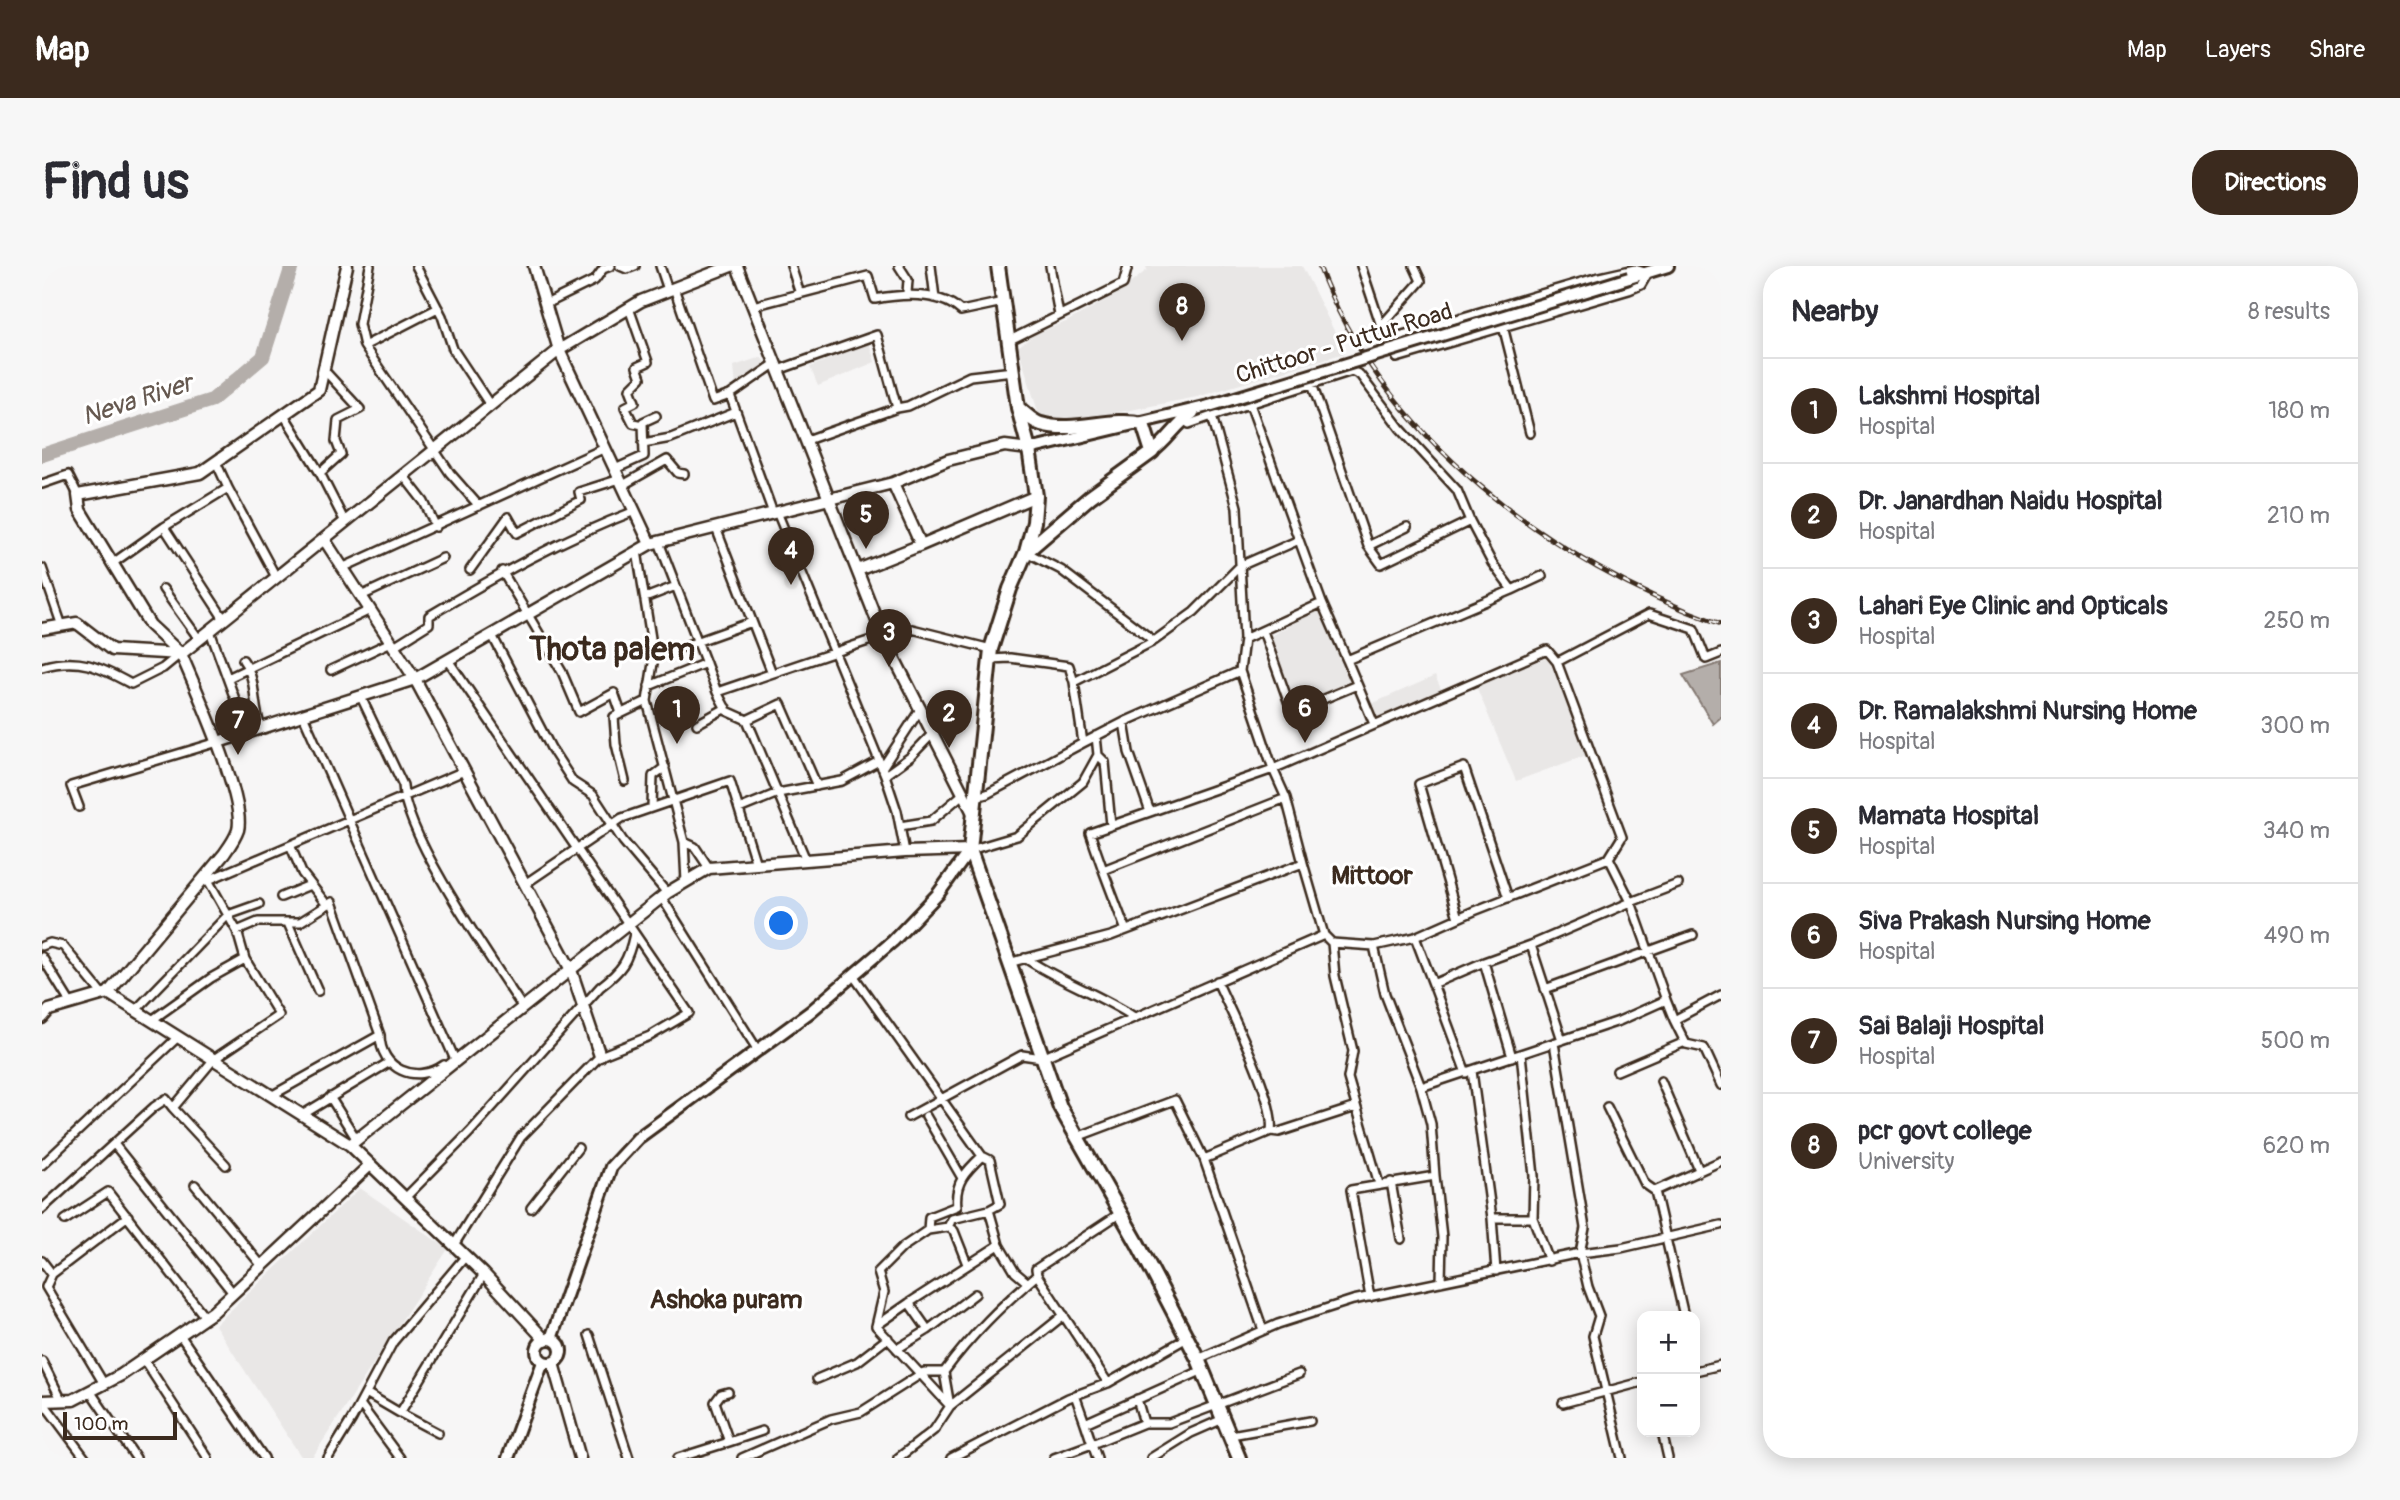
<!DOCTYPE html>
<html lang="en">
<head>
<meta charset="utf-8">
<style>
  :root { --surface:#fff; --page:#f7f7f7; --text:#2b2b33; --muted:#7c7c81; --line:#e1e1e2; --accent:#3b2a1e }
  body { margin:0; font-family:Pangolin,sans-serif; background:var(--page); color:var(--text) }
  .controls { position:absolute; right:21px; bottom:21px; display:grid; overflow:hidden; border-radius:14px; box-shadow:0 4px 18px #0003 }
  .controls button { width:63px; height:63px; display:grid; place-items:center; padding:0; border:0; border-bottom:2px solid var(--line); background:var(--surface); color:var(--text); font:35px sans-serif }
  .scale { position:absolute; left:21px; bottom:18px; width:114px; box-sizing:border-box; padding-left:7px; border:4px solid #3b2a1e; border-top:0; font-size:19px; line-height:24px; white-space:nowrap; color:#3b2a1e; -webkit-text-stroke:5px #fff; paint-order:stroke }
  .you { position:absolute; left:740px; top:658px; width:24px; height:24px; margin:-18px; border:5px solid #fff; border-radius:50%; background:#1a73e8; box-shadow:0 0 0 10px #1a73e833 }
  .badge { display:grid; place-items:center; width:46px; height:46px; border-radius:50%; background:var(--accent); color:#fff; font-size:23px; font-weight:700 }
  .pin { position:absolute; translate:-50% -58px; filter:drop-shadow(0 2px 4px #0008) }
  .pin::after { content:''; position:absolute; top:37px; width:24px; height:21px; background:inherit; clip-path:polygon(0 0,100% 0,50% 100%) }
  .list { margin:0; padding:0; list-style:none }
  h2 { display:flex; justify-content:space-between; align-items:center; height:91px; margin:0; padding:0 28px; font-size:30px }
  h2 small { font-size:23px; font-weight:400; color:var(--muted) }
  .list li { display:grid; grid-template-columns:46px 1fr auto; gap:21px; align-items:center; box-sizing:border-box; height:105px; padding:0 28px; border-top:2px solid var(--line) }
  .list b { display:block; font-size:26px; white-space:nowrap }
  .list p { margin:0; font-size:23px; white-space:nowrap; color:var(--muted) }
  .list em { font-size:23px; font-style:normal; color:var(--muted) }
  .map { position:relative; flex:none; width:1679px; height:1192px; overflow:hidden; border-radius:28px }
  header { display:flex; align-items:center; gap:42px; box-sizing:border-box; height:98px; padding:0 35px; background:var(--accent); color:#fff }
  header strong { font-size:33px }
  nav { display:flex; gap:38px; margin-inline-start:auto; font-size:24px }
  .intro { display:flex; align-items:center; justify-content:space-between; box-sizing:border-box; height:168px; padding:0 42px }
  h1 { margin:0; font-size:49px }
  .button { padding:18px 32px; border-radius:28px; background:var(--accent); color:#fff; font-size:24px; font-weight:700 }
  main { display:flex; gap:42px; padding:0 42px }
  aside { flex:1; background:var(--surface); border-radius:28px; box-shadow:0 4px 18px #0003 }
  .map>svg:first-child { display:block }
  .built { fill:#e9e7e6 }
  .water { fill:#b4aeaa; stroke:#847972; stroke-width:2 }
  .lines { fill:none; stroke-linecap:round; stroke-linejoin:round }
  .river { stroke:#b4aeaa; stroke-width:14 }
  .street-casing { stroke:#3b2a1e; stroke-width:12 }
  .secondary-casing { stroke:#3b2a1e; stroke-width:15 }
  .primary-casing { stroke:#3b2a1e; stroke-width:16 }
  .highway-casing { stroke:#3b2a1e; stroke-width:18 }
  .street { stroke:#fff; stroke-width:7 }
  .secondary { stroke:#fff; stroke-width:10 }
  .primary { stroke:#fff; stroke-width:10 }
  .highway { stroke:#fff; stroke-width:12 }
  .rail-casing { stroke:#3b2a1e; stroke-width:5 }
  .rail { stroke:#fff; stroke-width:2.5; stroke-dasharray:8; stroke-linecap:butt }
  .primary-bridge-casing { stroke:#3b2a1e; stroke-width:16; stroke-linecap:butt }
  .primary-bridge { stroke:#fff; stroke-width:10 }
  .labels { text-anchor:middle; stroke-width:6; stroke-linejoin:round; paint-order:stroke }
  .street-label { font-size:24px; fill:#3b2a1e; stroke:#fff }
  .water-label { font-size:26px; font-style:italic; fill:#65584f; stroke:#fff }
  .neighbourhood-label { font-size:26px; font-weight:bold; fill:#3b2a1e; stroke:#fff }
  .district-label { font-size:32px; font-weight:bold; fill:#3b2a1e; stroke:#fff }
</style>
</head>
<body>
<header>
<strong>Map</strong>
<nav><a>Map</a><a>Layers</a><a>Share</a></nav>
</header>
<div class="intro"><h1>Find us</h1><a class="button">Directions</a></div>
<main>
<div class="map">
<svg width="1679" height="1192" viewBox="0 0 1679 1192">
  <rect width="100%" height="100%" fill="#f7f6f6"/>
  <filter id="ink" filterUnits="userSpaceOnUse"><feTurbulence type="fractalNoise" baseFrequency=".0143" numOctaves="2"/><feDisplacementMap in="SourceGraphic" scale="14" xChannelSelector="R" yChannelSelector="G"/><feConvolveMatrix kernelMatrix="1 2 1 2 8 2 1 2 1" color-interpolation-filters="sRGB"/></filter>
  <g filter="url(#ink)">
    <!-- built -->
    <path class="built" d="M 1104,0 L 1260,0 L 1303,87 L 1155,131 L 1063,149 L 1027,160 L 997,149 L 976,81 L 993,68 L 1024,56 L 1075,28 L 1105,4 Z
      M 827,77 L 833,96 L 776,120 L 768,101 Z
      M 719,91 L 725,99 L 694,122 L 692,100 Z
      M741 319a8 8 0 1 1 16 0a8 8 0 1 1-16 0Z
      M 1278,343 L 1310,417 L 1252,440 L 1228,370 Z
      M 1506,391 L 1545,489 L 1474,515 L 1434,420 Z
      M 1393,410 L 1400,425 L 1333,455 L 1327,439 Z
      M 318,922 L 406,983 L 270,1192 L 260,1192 L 173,1059 Z"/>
    <!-- water -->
    <path class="water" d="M 1679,397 L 1679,451 L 1671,458 L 1641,409 Z"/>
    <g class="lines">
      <!-- river -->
      <path class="river" d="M 0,189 L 170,134 L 221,91 L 250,0"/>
      <!-- street casing -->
      <g class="street-casing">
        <path id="street" d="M 328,0 L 317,58 L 322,80 L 396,42
          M 374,0 L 400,50 L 411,83 L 448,139
          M 578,0 L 585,3 L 593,0
          M 618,0 L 626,24
          M 749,0 L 758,28
          M 857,0 L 866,14 L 865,27
          M 889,0 L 893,32
          M 1008,0 L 1017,49
          M 1319,0 L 1339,60 L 1355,92 L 1587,24 L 1599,19 L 1606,7 L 1593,3 L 1553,12 L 1347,73
          M 632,22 L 671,135 L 688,129 L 731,247
          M 504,38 L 553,14 L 561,3 L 569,0
          M 711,40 L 826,10 L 833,33 C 860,28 897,25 919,45 L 961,36
          M 587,42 L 606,96 L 595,101 L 599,112 L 588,123 L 593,136 L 583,141 L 591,157 L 601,159
          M 1339,60 L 1379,15 L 1372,0
          M 1461,60 L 1488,167
          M 966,75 L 1081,18 L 1086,0
          M 322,80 L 408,207 L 437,240
          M 736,104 L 835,69 L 855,142 L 866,140 L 928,110 L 971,105
          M 1270,118 L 1326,280 L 1365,261
          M 688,129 L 734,97
          M 1208,138 L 1257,274
          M 242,149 L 278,207 L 303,256
          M 1170,150 L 1310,105 L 1318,109 L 1358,162 L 1415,224 L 1428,255
          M 1139,152 L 1147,158 L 1170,150 L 1195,241 L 1202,373
          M 765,174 L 855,142
          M 601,177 L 629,172 L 694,146
          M 573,203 L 602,190 L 601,156 L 614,150
          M 278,207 L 299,188 L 294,175 L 296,154 L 318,143 L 282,104
          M 361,209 L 382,236 L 394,261
          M 0,218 L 26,209 L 36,229
          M 581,219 L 625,194 L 636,207 L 642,208
          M 186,222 L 234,311
          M 735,246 L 843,509 L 855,545 L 863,586
          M 122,261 L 186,222 L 174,196
          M 674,262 L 730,407
          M 617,276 L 675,426 L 841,370 L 870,363 L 949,383
          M 1326,280 L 1339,298 L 1428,255 L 1450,297 L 1470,324 L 1305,394 L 1332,458
          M 595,285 L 612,391 L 605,435 L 642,576 L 644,616
          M 984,286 L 1019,304 L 1112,375 L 1152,346 L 1198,300 L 1257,274 L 1280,337
          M 71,297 L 122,261 L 182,353
          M 0,302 L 20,360
          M 300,302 L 563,182
          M 428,304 L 466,251 L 475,267 L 539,234 L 537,226 L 578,213
          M 460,305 L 520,406 L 537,446 L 572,427 L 579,447
          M 121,323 L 157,373
          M 1470,324 L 1500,310
          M 319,330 L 401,292
          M 603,332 L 634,320
          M 168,365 L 205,466
          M 1221,365 L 1250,446 L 1315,419
          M 450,369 L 509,482 L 531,516 L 551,529 L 581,575 L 625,627
          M 352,380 L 387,358 L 387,350 C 454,310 519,273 593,245
          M 612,391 L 710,356
          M 948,393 L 968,392 L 1027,400 L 1032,416
          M 201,394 C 216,415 210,438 219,462
          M 406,394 L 647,747 L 608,770 L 558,790 L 479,871 L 412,979
          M 1515,396 L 1580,571 L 1567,592
          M 0,401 C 36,390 58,401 89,418 L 121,402 L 138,388
          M 289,404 L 349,376
          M 1198,405 L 1202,373 L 1280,337 L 1305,394
          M 186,412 L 328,344
          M 607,420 L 664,397
          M 675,426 L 685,445 L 705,454 L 764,594
          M 319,431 L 361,519 C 362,569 451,696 481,742
          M 261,449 L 414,796
          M 705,454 L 739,438 L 775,520
          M 655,458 L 684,442
          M 1041,477 L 1082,456
          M 1056,489 L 1063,496 L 1069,559
          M 840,502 L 879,442
          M 843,509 L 868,491 L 892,466
          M 583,515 L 574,478 L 572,451 L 605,435
          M 933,531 L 945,528 L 1041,477 L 1032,416 L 1112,375
          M 37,541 L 29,520 L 176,476
          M 610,541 L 611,510 L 623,501
          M 697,543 L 736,527 L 800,515 L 837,495
          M 1108,546 L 1087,486 L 1082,456 L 1198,405 L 1231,503 L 1505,384 L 1515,396 L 1607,348 L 1652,363 L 1664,393 L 1679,387
          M 858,560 L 889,555 L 922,527
          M 642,576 L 653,581 L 667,602
          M 249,581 L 260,607 L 285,639
          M 928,584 L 975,570 L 1041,516 L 1056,489 L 1054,470
          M 1061,604 L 1048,567 L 1231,503 L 1244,532
          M 166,614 L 195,665 L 216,656 L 258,656 L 290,636 L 338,769 L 229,830
          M 164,615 L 422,505
          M 483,618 L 580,552 L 688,515 L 714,598
          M 239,631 L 268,619
          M 620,632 L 715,783
          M 1416,652 L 1377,518 L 1422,501 L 1466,632
          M 246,657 L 276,725
          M 1083,662 L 1061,604 L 1244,532 L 1261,597
          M 1373,671 L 1391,718 L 1442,696 L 1470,791
          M 1290,677 L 1332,680
          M 0,680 L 8,677 L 21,680 L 61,729
          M 0,691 L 29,738
          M 983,692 C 1017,715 1057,728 1092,751
          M 1442,696 L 1489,679
          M 966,697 L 1069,670 L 1261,597 L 1282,669
          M 811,709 L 940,890
          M 1175,715 C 1189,747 1234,834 1229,865
          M 1391,718 L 1424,807
          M 1503,723 L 1651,669
          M 94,744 L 186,649 L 217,638
          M 110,754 L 169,712 L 203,693
          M 1632,754 L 1644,778 L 1662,782 L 1679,819
          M 338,769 C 338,803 374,819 402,799
          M 1520,774 L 1489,679 L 1589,636 L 1624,734
          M 1512,777 L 1543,962 L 1538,987 L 1579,982 L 1679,959
          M 1479,788 L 1492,910 L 1491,952
          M 1430,805 L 1450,952 L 1491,952 L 1507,995
          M 1575,805 L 1643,776
          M 1619,815 L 1657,904
          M 1379,821 L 1343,728 L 1332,680 L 1373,671 L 1432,645 L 1567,592 L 1589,636 L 1636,618
          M 288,831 L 315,874
          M 1565,841 L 1603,918 L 1613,925
          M 131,842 L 184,899
          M 260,849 L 346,797
          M 884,850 L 920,912
          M 866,851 L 980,789 L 1000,792 L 1282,669 L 1290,677 L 1293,710 L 1311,785 L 1306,812 L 1337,918
          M 1035,871 L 1133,834 L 1162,893 L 1221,1064
          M 72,878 L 191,1027
          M 1162,893 L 1229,865 L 1237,866 L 1314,841
          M 0,899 L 136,771
          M 1393,910 L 1400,971 L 1399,1016
          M 1349,916 L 1359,973
          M 153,919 L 220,1000
          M 363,932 L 428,866 L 558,721 C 580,704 586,696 592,668
          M 489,942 L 536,882
          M 0,943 L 112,841 L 124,833 L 131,842 L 172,793 L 237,749 L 203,693 L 195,665
          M 1450,952 L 1454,1005
          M 23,954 L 66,926 L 163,1051
          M 906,961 L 910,953 L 947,944
          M 886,964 L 906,961 L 912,965 L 925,998
          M 957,979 L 973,1006 L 986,1017
          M 0,995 L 10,1008
          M 1328,1031 L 1309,924 L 1393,910 L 1389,858 L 1379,821 L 1577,755 L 1624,734 L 1632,754 L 1679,729
          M 1642,1050 L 1613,925 L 1679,895
          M 834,1060 L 867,1037
          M 886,1064 L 933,1028
          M 138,1069 L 222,1192
          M 547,1069 L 587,1192
          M 855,1083 L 886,1064 L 867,1037 L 957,979 L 947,944 L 958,938 L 948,894 L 940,890 C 924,905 912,917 915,940 L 887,951 L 886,964 L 861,981 L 836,1006 L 842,1026 L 834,1060 L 908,1140 L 1022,1049
          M 1156,1093 L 1236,1058 L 1311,1034 L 1538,987 L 1546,1021 L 1557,1050 L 1551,1070 L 1580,1192
          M 102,1094 L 166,1192
          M 0,1095 L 20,1135
          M 1653,1105 L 1679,1099
          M 775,1113 L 815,1096 L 846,1072
          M 1066,1117 L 995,1009 L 994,1003 L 1077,948
          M 62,1118 L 4,1021 L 10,1008 L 86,950
          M 48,1125 L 94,1192
          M 324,1127 L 358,1147 L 442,1008
          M 1033,1129 L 1043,1157
          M 1,1136 L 43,1192
          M 1521,1137 L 1600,1116
          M 318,1138 L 358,1192
          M 358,1147 L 396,1167
          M 1102,1157 L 1127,1157 L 1257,1108
          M 1620,1166 L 1626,1192
          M 1189,1169 L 1268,1155
          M 687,1176 L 720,1165
          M 286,1192 L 310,1153 L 351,1076 L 423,991
          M 636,1192 L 687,1176 L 673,1136 L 679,1128 L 686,1126
          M 700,1192 L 789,1153 L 819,1146 L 882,1106 L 902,1106
          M 856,1192 L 892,1164 L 908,1140 L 902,1106 C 930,1068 959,1040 995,1009
          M 909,1192 L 1026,1132 L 1066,1117 L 1145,1072
          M 1012,1192 L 1050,1178 L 1043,1157 L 1161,1104
          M 1055,1192 L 1050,1178 L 1102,1157 L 1095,1133
          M 1109,1192 L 1149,1167 L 1181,1153"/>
      </g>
      <!-- secondary casing -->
      <g class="secondary-casing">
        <path id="secondary" d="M 305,0 L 277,124 L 158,207 L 36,229 L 38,244 L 108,359 L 139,388 L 517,84 L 599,35 L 689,0
          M 492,0 L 517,84 L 608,278
          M 695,0 L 841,370 L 931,547
          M 282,273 L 373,413 L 529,704 L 558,790
          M 879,279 L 994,230
          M 816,304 L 879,279 L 851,217
          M 0,363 L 35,357 L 70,384 L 139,388 C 153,421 204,533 196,564 C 193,573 187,581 182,588 L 66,727 L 7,744 L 0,752
          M 176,476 L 373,413 L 608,278 L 851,217 L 906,194 L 963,180 L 987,183
          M 66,727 L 308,879 L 442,1008 L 503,1074
          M 308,879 L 625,627 L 667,602 L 863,586 L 928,584
          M 511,1097 L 538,1192
          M 0,1135 L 31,1134 L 79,1109 L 171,1046 L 328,899"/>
      </g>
      <!-- primary casing -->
      <g class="primary-casing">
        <path id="primary" d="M 1587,12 L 1626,0
          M 987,183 L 1167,140
          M 1110,186 C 1126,175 1135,157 1151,147
          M 509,1073 L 569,901 L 596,872 L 768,746 L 851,675 L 896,628 L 928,584
          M495 1085a12 12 0 1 1 24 0a12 12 0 1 1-24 0Z
          M 466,1192 L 501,1096"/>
      </g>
      <!-- highway casing -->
      <g class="highway-casing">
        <path id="highway" d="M 956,0 L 976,142 L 987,183 L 994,230 L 992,256 L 984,286 L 968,323 L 949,383 L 928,584 L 1018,841 L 1096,978 L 1156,1093 L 1197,1192
          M 976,142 C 983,147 991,156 999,158 C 1033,168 1068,150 1101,158 L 1110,186 L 1048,231 L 984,286"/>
      </g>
      <!-- street -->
      <use href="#street" class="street"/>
      <!-- secondary -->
      <use href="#secondary" class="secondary"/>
      <!-- primary -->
      <use href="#primary" class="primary"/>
      <!-- highway -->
      <use href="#highway" class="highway"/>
      <!-- rail casing -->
      <g class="rail-casing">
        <path id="rail" d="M 1277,0 C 1340,171 1513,299 1679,358"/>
      </g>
      <!-- rail -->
      <use href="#rail" class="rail"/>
      <!-- primary-bridge casing -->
      <g class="primary-bridge-casing">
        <path id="primary-bridge" d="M 1167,140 L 1587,12"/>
      </g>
      <!-- primary-bridge -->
      <use href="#primary-bridge" class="primary-bridge"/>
    </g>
  </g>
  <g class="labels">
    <!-- street labels -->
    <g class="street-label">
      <text transform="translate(1302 77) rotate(-17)" y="8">Chittoor - Puttur Road</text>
    </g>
    <!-- water labels -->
    <g class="water-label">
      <text transform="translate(95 133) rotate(-18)" y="9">Neva River</text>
    </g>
    <!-- neighbourhood labels -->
    <g class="neighbourhood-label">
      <text x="1330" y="618">Mittoor</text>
      <text x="684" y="1042">Ashoka puram</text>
    </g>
    <!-- district labels -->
    <g class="district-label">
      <text x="570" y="394">Thota palem</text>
    </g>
  </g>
</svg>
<div class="controls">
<button>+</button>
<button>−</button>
</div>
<div class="scale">100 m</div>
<div class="you"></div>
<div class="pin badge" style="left:635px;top:478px">1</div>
<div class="pin badge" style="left:907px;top:482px">2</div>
<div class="pin badge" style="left:847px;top:401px">3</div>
<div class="pin badge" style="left:749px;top:319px">4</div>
<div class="pin badge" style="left:824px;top:283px">5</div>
<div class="pin badge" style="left:1263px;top:477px">6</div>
<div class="pin badge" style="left:196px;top:489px">7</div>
<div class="pin badge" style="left:1140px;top:75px">8</div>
</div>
<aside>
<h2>Nearby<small>8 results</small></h2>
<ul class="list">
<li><span class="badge">1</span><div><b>Lakshmi Hospital</b><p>Hospital</p></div><em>180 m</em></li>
<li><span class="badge">2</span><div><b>Dr. Janardhan Naidu Hospital</b><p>Hospital</p></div><em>210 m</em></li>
<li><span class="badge">3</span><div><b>Lahari Eye Clinic and Opticals</b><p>Hospital</p></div><em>250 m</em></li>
<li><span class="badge">4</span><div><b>Dr. Ramalakshmi Nursing Home</b><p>Hospital</p></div><em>300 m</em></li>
<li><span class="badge">5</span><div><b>Mamata Hospital</b><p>Hospital</p></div><em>340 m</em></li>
<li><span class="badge">6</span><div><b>Siva Prakash Nursing Home</b><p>Hospital</p></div><em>490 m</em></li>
<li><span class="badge">7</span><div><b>Sai Balaji Hospital</b><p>Hospital</p></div><em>500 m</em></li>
<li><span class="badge">8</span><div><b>pcr govt college</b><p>University</p></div><em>620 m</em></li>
</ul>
</aside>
</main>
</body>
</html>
